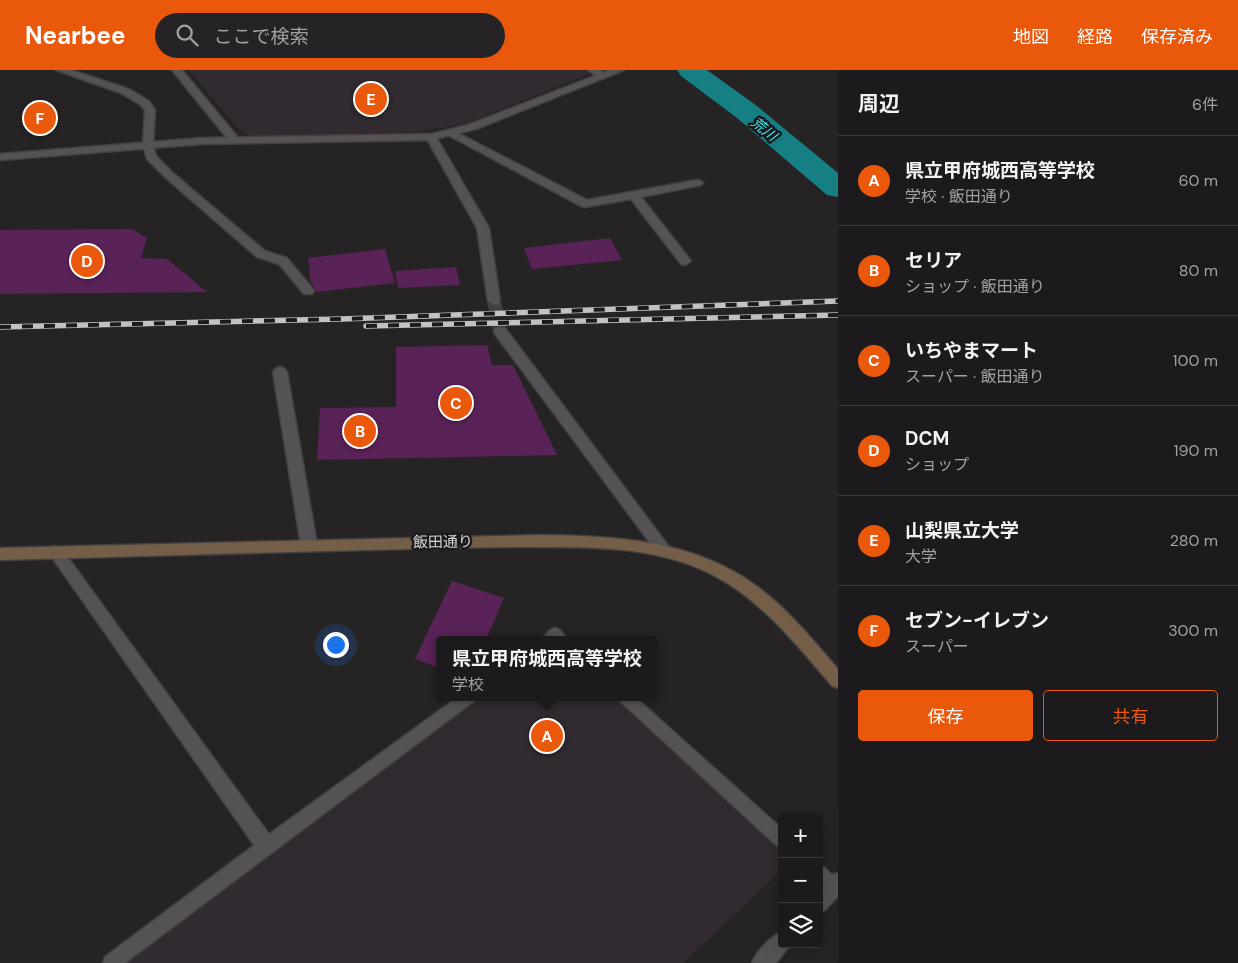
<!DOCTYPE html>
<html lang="ja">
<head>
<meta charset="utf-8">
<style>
  :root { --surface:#1c1a1c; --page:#252325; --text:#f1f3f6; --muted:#a0a1a3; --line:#3a383b; --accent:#ea580c }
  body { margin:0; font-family:"DM Sans","Noto Sans JP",sans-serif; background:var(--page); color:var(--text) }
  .controls { position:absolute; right:15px; bottom:15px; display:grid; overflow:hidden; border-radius:5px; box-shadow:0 5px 20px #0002 }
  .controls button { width:45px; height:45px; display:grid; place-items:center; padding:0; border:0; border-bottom:1px solid var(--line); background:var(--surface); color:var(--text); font:25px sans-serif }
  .you { position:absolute; left:335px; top:574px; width:18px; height:18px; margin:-12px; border:4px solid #fff; border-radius:50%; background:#1a73e8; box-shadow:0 0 0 8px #1a73e833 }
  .badge { display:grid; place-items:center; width:32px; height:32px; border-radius:50%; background:var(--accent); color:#fff; font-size:16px; font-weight:700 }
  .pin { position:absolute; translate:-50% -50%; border:2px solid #fff; box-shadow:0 1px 5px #0006 }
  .popup { position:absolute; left:436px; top:566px; width:222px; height:65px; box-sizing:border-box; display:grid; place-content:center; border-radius:5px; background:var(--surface); filter:drop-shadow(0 1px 4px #0005); font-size:16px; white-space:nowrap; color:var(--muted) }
  .popup b { font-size:19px; color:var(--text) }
  .popup::after { content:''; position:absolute; left:50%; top:100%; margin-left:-10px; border:10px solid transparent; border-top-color:var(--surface) }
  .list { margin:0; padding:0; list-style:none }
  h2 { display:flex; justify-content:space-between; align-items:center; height:65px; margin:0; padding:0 20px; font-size:21px }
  h2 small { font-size:16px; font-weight:400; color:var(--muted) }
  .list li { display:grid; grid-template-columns:32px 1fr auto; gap:15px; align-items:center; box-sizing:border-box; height:90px; padding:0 20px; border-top:1px solid var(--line) }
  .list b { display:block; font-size:19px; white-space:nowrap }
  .list p { margin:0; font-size:16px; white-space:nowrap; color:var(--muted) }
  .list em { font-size:16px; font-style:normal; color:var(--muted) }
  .actions { display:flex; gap:10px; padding:15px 20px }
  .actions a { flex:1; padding:11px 0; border:1px solid var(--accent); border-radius:5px; text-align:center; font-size:18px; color:var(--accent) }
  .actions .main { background:var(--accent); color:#fff }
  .icon { flex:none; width:28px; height:28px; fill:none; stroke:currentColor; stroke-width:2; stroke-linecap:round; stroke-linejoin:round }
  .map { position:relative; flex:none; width:838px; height:893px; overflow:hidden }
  header { display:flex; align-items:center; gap:30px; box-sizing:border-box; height:70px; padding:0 25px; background:var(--accent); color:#fff }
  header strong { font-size:24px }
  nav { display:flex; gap:28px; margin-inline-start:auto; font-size:18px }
  .search { width:350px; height:45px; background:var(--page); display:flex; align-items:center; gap:12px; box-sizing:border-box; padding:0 18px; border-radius:28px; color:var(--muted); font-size:19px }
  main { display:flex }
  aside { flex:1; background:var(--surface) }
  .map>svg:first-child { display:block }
  .built { fill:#312a30 }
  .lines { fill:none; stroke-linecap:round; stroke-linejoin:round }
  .river { fill:#167f84; fill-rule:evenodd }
  .building { fill:#5a2358 }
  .minor-tunnel { stroke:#403e40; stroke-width:14; stroke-dasharray:14 7; stroke-linecap:butt }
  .service-casing { stroke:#434042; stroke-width:3 }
  .minor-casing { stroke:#434042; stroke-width:3 }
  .tertiary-casing { stroke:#434042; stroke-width:3 }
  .secondary-casing { stroke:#434042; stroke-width:3 }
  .service { fill:#555255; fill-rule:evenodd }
  .minor { fill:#555255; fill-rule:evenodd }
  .tertiary { fill:#555255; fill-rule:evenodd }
  .secondary { fill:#745e47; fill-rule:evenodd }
  .rail-casing { stroke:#c3c1c3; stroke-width:5.5 }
  .rail { stroke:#1c1a1c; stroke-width:4; stroke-dasharray:11; stroke-linecap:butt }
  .labels { text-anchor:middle; stroke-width:5; stroke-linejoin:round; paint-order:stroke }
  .far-water-label { font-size:14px; font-style:italic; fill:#3df4fd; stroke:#1c1a1c }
  .street-label { font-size:15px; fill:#d6d4d6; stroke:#1c1a1c }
</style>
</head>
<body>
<header>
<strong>Nearbee</strong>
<div class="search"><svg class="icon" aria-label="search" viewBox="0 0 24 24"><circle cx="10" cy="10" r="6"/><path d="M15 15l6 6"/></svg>ここで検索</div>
<nav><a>地図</a><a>経路</a><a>保存済み</a></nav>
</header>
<main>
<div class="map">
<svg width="838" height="893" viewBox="0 0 838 893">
  <rect width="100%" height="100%" fill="#262325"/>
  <!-- built -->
  <path class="built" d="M 188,0 L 587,0 L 592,3 L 464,54 L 441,58 L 416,62 L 250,66 L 239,59 Z
    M 477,627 L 628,627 L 782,763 L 782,800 L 683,893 L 99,893 Z"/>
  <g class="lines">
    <!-- river -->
    <path class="river" d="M 677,0 L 707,0 L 757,36 L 838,103 L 838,127 L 827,125 L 737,48 L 681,6 Z"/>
  </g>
  <!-- building -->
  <path class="building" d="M 132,159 L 147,168 L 141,188 L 167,189 L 207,222 L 0,224 L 0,160 Z
    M 610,168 L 622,190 L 532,199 L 524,178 Z
    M 385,179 L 395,213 L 316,222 L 313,214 L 311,213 L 308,188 Z
    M 456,197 L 460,215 L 398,218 L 395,201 Z
    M 487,275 L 492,295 L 513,295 L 557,385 L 317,390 L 320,338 L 396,337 L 396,277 Z
    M 452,511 L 504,528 L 486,570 L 440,570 L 440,598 L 415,589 Z"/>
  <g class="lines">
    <!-- minor-tunnel -->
    <path class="minor-tunnel" d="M 494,231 L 500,261"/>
    <!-- service casing -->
    <g class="service-casing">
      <path id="service" d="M 555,558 L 560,560 L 568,570 L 541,570 L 550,560 Z
        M 458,627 L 476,627 L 474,631 L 125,893 L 103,893 L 105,887 L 260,771 Z
        M 618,627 L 635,627 L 782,759 L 782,777 L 776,775 L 620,631 Z
        M 819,796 L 825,798 L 838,811 L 838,823 L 833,825 L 819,815 Z"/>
    </g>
    <!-- minor casing -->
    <g class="minor-casing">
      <path id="minor" d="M 56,0 L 71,0 L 129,19 L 149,31 L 155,40 L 153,75 L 156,86 L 174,104 L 265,181 L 287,188 L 312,218 L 314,221 L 312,224 L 304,224 L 279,194 L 257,187 L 166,108 L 147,89 L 143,75 L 145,40 L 141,35 L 121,23 Z
        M 172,0 L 182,0 L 239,69 L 240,71 L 239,73 L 231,73 Z
        M 588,0 L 600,0 L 607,6 L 605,8 L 599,8 Z
        M 452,60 L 587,130 L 697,110 L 701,111 L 703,113 L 701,115 L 641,127 L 691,191 L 685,195 L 681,194 L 631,129 L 585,137 L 581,136 L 448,65 L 447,63 Z
        M 431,64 L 436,67 L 489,158 L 500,231 L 498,234 L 494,235 L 488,231 L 477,158 L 426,67 Z
        M 500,257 L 505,258 L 669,477 L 672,481 L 669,485 L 664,487 L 659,485 L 495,264 L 494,261 L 495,258 Z
        M 280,297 L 285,299 L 287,302 L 317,475 L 314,479 L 309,481 L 304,479 L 301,475 L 273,302 L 275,299 Z
        M 56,476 L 61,478 L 273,770 L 275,776 L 273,782 L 266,785 L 259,782 L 51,486 L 48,482 L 51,478 Z
        M 838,803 L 838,826 L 826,839 L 819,842 L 819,818 L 831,805 Z
        M 782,862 L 782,874 L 791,874 L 776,893 L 752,893 C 757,881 770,867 782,862 Z"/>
    </g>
    <!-- tertiary casing -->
    <g class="tertiary-casing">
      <path id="tertiary" d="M 610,0 L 624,0 L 476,59 L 431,70 L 202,74 L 0,90 L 0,84 L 202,68 L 431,64 L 468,55 Z"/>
    </g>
    <!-- secondary casing -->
    <g class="secondary-casing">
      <path id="secondary" d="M 539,465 C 614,466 692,469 755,515 C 787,538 812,569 838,599 L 838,618 L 832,616 C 796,574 760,528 709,503 C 653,475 584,477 522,477 C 469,477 416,479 363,480 C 242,483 121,487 0,490 L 0,478 Z"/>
    </g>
    <!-- service -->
    <use href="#service" class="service"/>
    <!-- minor -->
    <use href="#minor" class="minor"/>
    <!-- tertiary -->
    <use href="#tertiary" class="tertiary"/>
    <!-- secondary -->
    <use href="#secondary" class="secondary"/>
    <!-- rail casing -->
    <g class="rail-casing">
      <path id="rail" d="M 366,256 L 838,245
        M 0,257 L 342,249 L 838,231"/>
    </g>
    <!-- rail -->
    <use href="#rail" class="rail"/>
  </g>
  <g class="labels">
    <!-- far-water labels -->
    <g class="far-water-label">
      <text transform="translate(764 59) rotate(38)" y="5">荒川</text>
    </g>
    <!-- street labels -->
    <g class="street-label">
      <text transform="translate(443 472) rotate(-1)" y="5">飯田通り</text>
    </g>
  </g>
</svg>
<div class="controls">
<button>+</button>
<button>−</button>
<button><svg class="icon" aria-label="layers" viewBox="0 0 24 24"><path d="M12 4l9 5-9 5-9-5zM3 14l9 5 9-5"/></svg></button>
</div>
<div class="you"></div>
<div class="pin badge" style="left:547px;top:666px">A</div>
<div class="popup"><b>県立甲府城西高等学校</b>学校</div>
<div class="pin badge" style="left:360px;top:361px">B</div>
<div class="pin badge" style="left:456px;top:333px">C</div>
<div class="pin badge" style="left:87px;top:191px">D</div>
<div class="pin badge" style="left:371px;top:29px">E</div>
<div class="pin badge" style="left:40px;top:48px">F</div>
</div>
<aside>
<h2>周辺<small>6件</small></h2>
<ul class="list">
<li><span class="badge">A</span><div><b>県立甲府城西高等学校</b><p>学校 · 飯田通り</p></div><em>60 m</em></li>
<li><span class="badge">B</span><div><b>セリア</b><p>ショップ · 飯田通り</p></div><em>80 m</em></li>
<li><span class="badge">C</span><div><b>いちやまマート</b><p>スーパー · 飯田通り</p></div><em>100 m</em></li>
<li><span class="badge">D</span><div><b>DCM</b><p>ショップ</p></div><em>190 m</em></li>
<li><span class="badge">E</span><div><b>山梨県立大学</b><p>大学</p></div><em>280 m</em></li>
<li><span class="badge">F</span><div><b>セブン-イレブン</b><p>スーパー</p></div><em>300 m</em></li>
</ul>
<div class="actions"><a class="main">保存</a><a>共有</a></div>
</aside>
</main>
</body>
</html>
